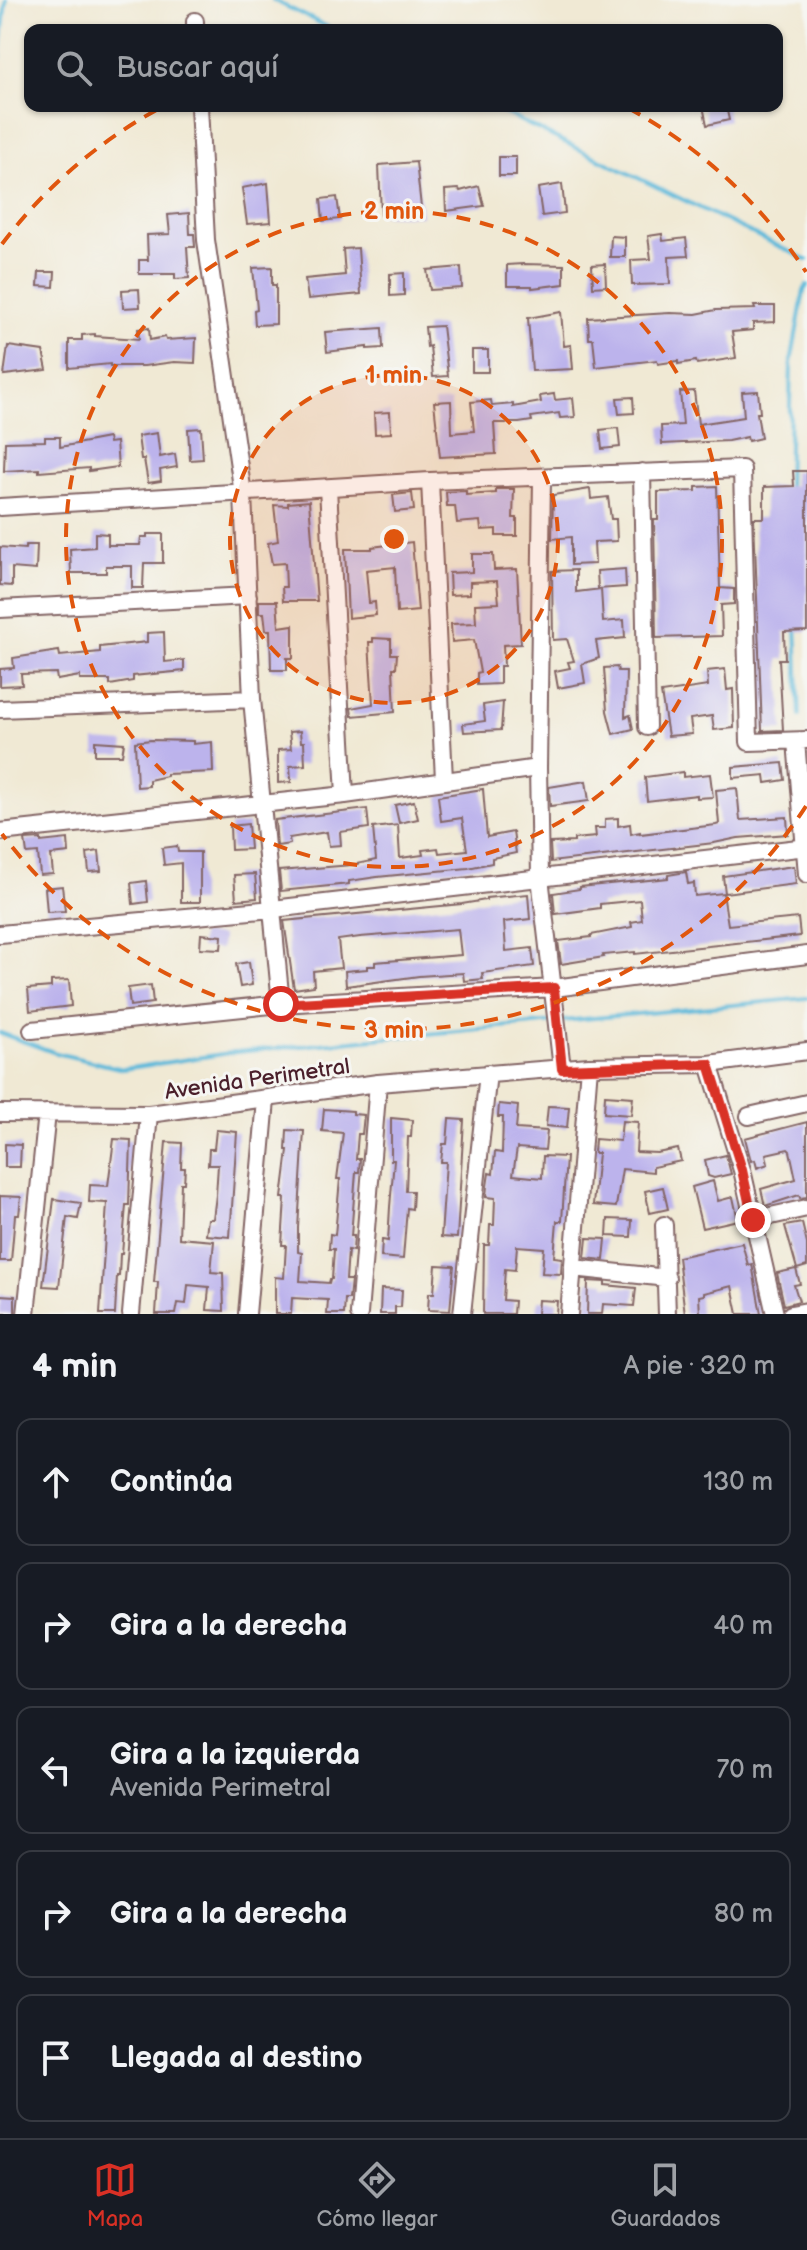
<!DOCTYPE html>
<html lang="es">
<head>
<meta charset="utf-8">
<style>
  :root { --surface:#171b24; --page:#242831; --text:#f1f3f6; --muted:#9ea1a6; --line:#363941; --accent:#d93025 }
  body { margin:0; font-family:"Balsamiq Sans",sans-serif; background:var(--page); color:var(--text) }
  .stop { position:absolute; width:24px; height:24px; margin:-18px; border:6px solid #d93025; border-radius:50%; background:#fff }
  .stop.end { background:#d93025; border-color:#fff; box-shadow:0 2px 8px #0008 }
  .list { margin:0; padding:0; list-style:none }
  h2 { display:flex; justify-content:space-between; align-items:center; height:104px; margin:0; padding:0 32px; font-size:34px }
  h2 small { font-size:26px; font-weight:400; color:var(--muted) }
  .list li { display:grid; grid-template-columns:52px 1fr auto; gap:24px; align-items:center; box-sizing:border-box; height:128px; margin:0 16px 16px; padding:0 16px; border:2px solid var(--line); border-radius:16px }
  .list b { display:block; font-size:30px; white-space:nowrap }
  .list p { margin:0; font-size:26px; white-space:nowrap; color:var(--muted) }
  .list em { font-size:26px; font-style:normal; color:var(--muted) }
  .icon { flex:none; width:44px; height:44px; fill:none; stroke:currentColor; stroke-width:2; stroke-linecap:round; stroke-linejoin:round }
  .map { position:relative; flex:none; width:807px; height:1314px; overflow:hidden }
  .search { position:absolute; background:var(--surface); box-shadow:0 2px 6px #0004; left:24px; right:24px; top:24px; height:88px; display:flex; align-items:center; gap:20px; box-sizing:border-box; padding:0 28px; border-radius:16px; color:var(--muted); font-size:30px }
  .sheet { height:824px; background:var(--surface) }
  nav { display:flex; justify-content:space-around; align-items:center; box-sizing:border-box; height:112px; border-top:2px solid var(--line); background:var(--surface); font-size:22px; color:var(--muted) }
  nav a { display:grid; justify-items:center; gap:4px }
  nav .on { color:var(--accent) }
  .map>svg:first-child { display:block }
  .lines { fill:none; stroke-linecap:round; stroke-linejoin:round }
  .stream { stroke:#5cb9da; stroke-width:4 }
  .building { fill:#bcb3ec }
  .street-casing { stroke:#846666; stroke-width:20 }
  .street { stroke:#fff; stroke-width:16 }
  .route { stroke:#d93025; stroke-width:10 }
  .ring { fill:none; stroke:#e0560e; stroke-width:4; stroke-dasharray:14 10 }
  .labels { text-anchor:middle; stroke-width:6; stroke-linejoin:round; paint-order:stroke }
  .street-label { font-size:22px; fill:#4a1f2b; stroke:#f6f6f2 }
  .centre { fill:#e0560e; stroke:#f6f6f2; stroke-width:4 }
  .ring-label { font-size:24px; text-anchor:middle; font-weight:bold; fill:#e0560e; stroke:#f6f6f2; stroke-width:6; stroke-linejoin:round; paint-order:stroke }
</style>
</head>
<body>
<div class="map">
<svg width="807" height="1314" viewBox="0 0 807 1314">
  <rect width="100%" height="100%" fill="#f6f6f2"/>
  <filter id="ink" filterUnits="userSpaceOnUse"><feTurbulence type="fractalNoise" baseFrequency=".0125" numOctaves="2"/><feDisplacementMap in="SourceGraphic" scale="16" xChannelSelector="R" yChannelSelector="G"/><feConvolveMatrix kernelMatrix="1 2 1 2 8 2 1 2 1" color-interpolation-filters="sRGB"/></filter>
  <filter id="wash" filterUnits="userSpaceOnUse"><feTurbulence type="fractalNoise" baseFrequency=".006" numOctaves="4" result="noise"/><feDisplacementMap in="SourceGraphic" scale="32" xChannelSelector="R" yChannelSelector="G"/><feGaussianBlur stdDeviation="1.8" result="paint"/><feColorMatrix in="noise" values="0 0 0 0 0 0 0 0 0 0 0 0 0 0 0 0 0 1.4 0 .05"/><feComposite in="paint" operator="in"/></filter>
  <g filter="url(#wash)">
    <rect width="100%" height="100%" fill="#f0e9d4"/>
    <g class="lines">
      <!-- stream -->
      <path class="stream" d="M 273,0 L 334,30
        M 0,59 L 6,0
        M 490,106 L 807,260
        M 788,490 L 791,363 L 804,290 L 807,285
        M 796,626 L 800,716
        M 562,1021 L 807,998
        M 0,1033 L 56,1053 L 123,1069 L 236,1052 L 554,1022"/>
    </g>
    <g id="blocks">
      <!-- building -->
      <path class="building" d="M 703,106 L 726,106 L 729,120 L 707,125 Z
        M 499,157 L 516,157 L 516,176 L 499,176 Z
        M 416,162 L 422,216 L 381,215 L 379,165 Z
        M 268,183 L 271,222 L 247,224 L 242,188 Z
        M 562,184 L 565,213 L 542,216 L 538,188 Z
        M 479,186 L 484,206 L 446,211 L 445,190 L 459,189 L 460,191 Z
        M 337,197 L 340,219 L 323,221 L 321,199 Z
        M 189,213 L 190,234 L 194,234 L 195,247 L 187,247 L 189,278 L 175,279 L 175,274 L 139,274 L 139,260 L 148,260 L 147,235 L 170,234 L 168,215 Z
        M 662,234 L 663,241 L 686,238 L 688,256 L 669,257 L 670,284 L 632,285 L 631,260 L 651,259 L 648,236 Z
        M 611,236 L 625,237 L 625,257 L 610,257 Z
        M 358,248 L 361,294 L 308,299 L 305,279 L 345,275 L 343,249 Z
        M 523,264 L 564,265 L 564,284 L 532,288 L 532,286 L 507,286 L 507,265 Z
        M 605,264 L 606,286 L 593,287 L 592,265 Z
        M 272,267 L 272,285 L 276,285 L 276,324 L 255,325 L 254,310 L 257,309 L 253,268 Z
        M 461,267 L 462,288 L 430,290 L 427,270 Z
        M 39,272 L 55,272 L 54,287 L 38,286 Z
        M 404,273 L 404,295 L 390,296 L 390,274 Z
        M 139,289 L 140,307 L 123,308 L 122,290 Z
        M 754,306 L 775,306 L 775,322 L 753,323 L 753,330 L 732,332 L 736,358 L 697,364 L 696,361 L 678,364 L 678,361 L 658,364 L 657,360 L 596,367 L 593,339 L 589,339 L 588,318 L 670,313 L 696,314 L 716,310 L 755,309 Z
        M 561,312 L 564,346 L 571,345 L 573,369 L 532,371 L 528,318 Z
        M 442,326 L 448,376 L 433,377 L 430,346 L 427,347 L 425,327 Z
        M 149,328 L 150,340 L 165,337 L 166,340 L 196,338 L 195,363 L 174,362 L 144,366 L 110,366 L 110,364 L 69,368 L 69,340 L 82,340 L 82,335 L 95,334 L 95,336 L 139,339 L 138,329 Z
        M 382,328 L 383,348 L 367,349 L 367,347 L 327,352 L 325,332 Z
        M 8,346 L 43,351 L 47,370 L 4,375 Z
        M 472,350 L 488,350 L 488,372 L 472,372 Z
        M 694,391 L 698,424 L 744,417 L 742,392 L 758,391 L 760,413 L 757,413 L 761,438 L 748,441 L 747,437 L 728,441 L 662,444 L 661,426 L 683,425 L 680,392 Z
        M 554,394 L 555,400 L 573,398 L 575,417 L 560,418 L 559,413 L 531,417 L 532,421 L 519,423 L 494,423 L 496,454 L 440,457 L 434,402 L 451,401 L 452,433 L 474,431 L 471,402 L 491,400 L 492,406 L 513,404 L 513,407 L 541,402 L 540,396 Z
        M 633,397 L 634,413 L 619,414 L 617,398 Z
        M 390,412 L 391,433 L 375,434 L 374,413 Z
        M 201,428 L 203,459 L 190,460 L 188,429 Z
        M 618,428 L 620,447 L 602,449 L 600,430 Z
        M 157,433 L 160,457 L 175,454 L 177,467 L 160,470 L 161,481 L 148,483 L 144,459 L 141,459 L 138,436 Z
        M 45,437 L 60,437 L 60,447 L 108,438 L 109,443 L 116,442 L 118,467 L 89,471 L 89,468 L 39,472 L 39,469 L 4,471 L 5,442 L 45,441 Z
        M 793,471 L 807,471 L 807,631 L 784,632 L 785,659 L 779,659 L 783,730 L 762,731 L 754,518 L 764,518 L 764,487 L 794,486 Z
        M 717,486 L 720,588 L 734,589 L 734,604 L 721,605 L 722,636 L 656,638 L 654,520 L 658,520 L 658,492 L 696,491 L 696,487 Z
        M 496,489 L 514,489 L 513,518 L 517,518 L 517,536 L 496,536 L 496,529 L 481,530 L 480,521 L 457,523 L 455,506 L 447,506 L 446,492 L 466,491 L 466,495 L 496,493 Z
        M 590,489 L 591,499 L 608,497 L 611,519 L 616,519 L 617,541 L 594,542 L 595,564 L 571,565 L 571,537 L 552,539 L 553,495 Z
        M 412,493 L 414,510 L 395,512 L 393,495 Z
        M 309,501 L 317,601 L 283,601 L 282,587 L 286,587 L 285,563 L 272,564 L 268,543 L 278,541 L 274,505 L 288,506 L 288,503 Z
        M 95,533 L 108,534 L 108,545 L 140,545 L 141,537 L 147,537 L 147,534 L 163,534 L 163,563 L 144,563 L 143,588 L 132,588 L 132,566 L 106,566 L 106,573 L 71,573 L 70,549 L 95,547 Z
        M 412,542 L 418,611 L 397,613 L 395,567 L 366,570 L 369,603 L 375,602 L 376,615 L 348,618 L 345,549 L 372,549 L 372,547 Z
        M 26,545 L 37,545 L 36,570 L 12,568 L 12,586 L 0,585 L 0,547 L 25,549 Z
        M 472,554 L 493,554 L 494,570 L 517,569 L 521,644 L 503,645 L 504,666 L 500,666 L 500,684 L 477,685 L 477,673 L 480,672 L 474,640 L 452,642 L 451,624 L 476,623 L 475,604 L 499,603 L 497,581 L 470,582 L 470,594 L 450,595 L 449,573 L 472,572 Z
        M 625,569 L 626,587 L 598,589 L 597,571 Z
        M 576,570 L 576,592 L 601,589 L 603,622 L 624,620 L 625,638 L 596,641 L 599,658 L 582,664 L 585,683 L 558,688 L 555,671 L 570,668 L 568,662 L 574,661 L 567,639 L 553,640 L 552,571 Z
        M 259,601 L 277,601 L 279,627 L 293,625 L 293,658 L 287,658 L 287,670 L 271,670 L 270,630 L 266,630 L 264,613 L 259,613 Z
        M 164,632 L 165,662 L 184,660 L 184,671 L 133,676 L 133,681 L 110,685 L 110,680 L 80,680 L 80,676 L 57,680 L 56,673 L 21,674 L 22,685 L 0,686 L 0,669 L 14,668 L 13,658 L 59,651 L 60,656 L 100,652 L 100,647 L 147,642 L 147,633 Z
        M 373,638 L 391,639 L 391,654 L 397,654 L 396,668 L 393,668 L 395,712 L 352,716 L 351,708 L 373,704 L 369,642 L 373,642 Z
        M 617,667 L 618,671 L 626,671 L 625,717 L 630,715 L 633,729 L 613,734 L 607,711 L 604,668 Z
        M 725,669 L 727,690 L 733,689 L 734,728 L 714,730 L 712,716 L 690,719 L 692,734 L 668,736 L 661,693 L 708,686 L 707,671 Z
        M 503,702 L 501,730 L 464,732 L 463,724 L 485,721 L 483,705 Z
        M 300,731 L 301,742 L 304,742 L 305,765 L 290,766 L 291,782 L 278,783 L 278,750 L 291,749 L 289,732 Z
        M 151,740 L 193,741 L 193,744 L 212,742 L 213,772 L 167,774 L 167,776 L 149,780 L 149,786 L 137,787 L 135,742 Z
        M 95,741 L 124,743 L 122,755 L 95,755 Z
        M 783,763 L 785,780 L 766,783 L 765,775 L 733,778 L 733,767 Z
        M 683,772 L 683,777 L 710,774 L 713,797 L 697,798 L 697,795 L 647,801 L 645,777 Z
        M 586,781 L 589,801 L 550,806 L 549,787 Z
        M 737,788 L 740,820 L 787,817 L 788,834 L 738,838 L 714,843 L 551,862 L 550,843 L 574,842 L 574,839 L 596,837 L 595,828 L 605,828 L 605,819 L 618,818 L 618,826 L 630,824 L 631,834 L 640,832 L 640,834 L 716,825 L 719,824 L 716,790 Z
        M 483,789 L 487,837 L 513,832 L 516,853 L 492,858 L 492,863 L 468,868 L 377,877 L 349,881 L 349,884 L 281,891 L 279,871 L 352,865 L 376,860 L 373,828 L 398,825 L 400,858 L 423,855 L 422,850 L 438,848 L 439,853 L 467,850 L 462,818 L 441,821 L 438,796 Z
        M 414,801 L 418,819 L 399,823 L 395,805 Z
        M 367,809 L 369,828 L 340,832 L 341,845 L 329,846 L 327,832 L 289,838 L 290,844 L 277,846 L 275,820 Z
        M 248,824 L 250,849 L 231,850 L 230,826 Z
        M 41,839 L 41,842 L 68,839 L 69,853 L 51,855 L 53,874 L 40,875 L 38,853 L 27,854 L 25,840 Z
        M 177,846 L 178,852 L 200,852 L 200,902 L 181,902 L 181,863 L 164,865 L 162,848 Z
        M 99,851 L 101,871 L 89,872 L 87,853 Z
        M 794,866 L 796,884 L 725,893 L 723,876 Z
        M 686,872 L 688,884 L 694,883 L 695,896 L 723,893 L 728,925 L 798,918 L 800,936 L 635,954 L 635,952 L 603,955 L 604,957 L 561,964 L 558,941 L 591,937 L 591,935 L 632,927 L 631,922 L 642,920 L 640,900 L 600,904 L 600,908 L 555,914 L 553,893 L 580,889 L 580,887 L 668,878 L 668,875 Z
        M 255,874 L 257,898 L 236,900 L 234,875 Z
        M 146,881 L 148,902 L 133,904 L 131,883 Z
        M 62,886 L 65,911 L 47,912 L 45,888 Z
        M 528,894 L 530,919 L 504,922 L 506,951 L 532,948 L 534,966 L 482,973 L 483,979 L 464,981 L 463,973 L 419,976 L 346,986 L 345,971 L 367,969 L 367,966 L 375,966 L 375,962 L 461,955 L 458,929 L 360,937 L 338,940 L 341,968 L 313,971 L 314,986 L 294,989 L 284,921 L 462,904 L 486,900 L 486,898 Z
        M 201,934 L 222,936 L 221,949 L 200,948 Z
        M 249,962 L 252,985 L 240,987 L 236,964 Z
        M 69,980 L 71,1006 L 30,1011 L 28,989 L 51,987 L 51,981 Z
        M 151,985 L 153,1003 L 130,1006 L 128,988 Z
        M 605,1095 L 633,1097 L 631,1115 L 604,1113 Z
        M 499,1104 L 518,1106 L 516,1129 L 547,1131 L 545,1150 L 517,1148 L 513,1175 L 542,1178 L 543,1156 L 566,1157 L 562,1221 L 557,1221 L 554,1257 L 562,1258 L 561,1274 L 542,1273 L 544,1248 L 517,1246 L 515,1270 L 505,1269 L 503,1300 L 514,1301 L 513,1314 L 483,1314 L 484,1245 L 489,1245 L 490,1225 L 494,1225 L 495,1198 L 486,1197 L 487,1186 L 489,1173 L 493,1174 L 495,1152 L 502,1153 L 503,1117 L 498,1117 Z
        M 548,1106 L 569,1107 L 567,1128 L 546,1126 Z
        M 324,1109 L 353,1111 L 353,1114 L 364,1115 L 362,1134 L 358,1134 L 356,1159 L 360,1159 L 359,1172 L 356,1172 L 351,1236 L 354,1236 L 353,1251 L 348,1250 L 346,1280 L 351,1280 L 349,1299 L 345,1299 L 344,1314 L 327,1314 L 328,1300 L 292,1298 L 291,1314 L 275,1314 L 275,1277 L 284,1278 L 286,1245 L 282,1245 L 285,1198 L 282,1198 L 288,1150 L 286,1150 L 287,1130 L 304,1131 L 298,1228 L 298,1252 L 302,1253 L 300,1281 L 329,1283 L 330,1279 L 332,1279 L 334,1249 L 329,1249 L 330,1234 L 335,1235 L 340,1179 L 337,1179 L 343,1133 L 322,1131 Z
        M 391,1118 L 412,1120 L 411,1137 L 408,1137 L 406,1191 L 413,1191 L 412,1209 L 407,1208 L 403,1259 L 381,1257 L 382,1240 L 388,1241 L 390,1207 L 394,1160 L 391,1160 Z
        M 449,1119 L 464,1120 L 457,1238 L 441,1237 L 446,1162 L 441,1162 L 443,1144 L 447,1144 Z
        M 622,1121 L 638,1122 L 636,1152 L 657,1153 L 678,1149 L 681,1161 L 653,1167 L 653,1172 L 622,1169 L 616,1207 L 593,1205 L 598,1153 L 594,1153 L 595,1139 L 620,1141 Z
        M 807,1122 L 807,1197 L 800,1198 L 799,1195 L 765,1206 L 761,1189 L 796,1179 L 790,1151 L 788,1149 L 766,1154 L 768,1164 L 757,1168 L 755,1160 L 751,1161 L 745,1138 Z
        M 216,1130 L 237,1132 L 230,1237 L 206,1235 L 208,1219 L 213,1219 L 216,1195 L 218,1165 L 208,1165 L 209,1149 L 214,1149 Z
        M 114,1139 L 131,1140 L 129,1205 L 126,1205 L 122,1254 L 120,1254 L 119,1276 L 117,1276 L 115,1314 L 100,1314 L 107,1203 L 89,1202 L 90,1185 L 108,1186 Z
        M 166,1142 L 182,1143 L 181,1168 L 185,1168 L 184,1183 L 181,1183 L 179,1238 L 214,1241 L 211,1272 L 223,1273 L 224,1311 L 207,1310 L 209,1287 L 188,1285 L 186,1304 L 178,1303 L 176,1314 L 156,1314 L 158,1282 L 154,1282 Z
        M 5,1144 L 21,1145 L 20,1167 L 5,1167 Z
        M 726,1155 L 731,1174 L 714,1178 L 708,1176 L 705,1160 Z
        M 713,1181 L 718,1201 L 733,1197 L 738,1220 L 702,1228 L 692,1187 Z
        M 663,1187 L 668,1209 L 650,1213 L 645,1191 Z
        M 0,1196 L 21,1197 L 19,1215 L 15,1215 L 11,1261 L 0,1261 Z
        M 54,1199 L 81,1203 L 78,1219 L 67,1217 L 59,1287 L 43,1286 Z
        M 608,1219 L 632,1220 L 631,1237 L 607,1236 Z
        M 802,1223 L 807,1244 L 807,1266 L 797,1269 L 785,1226 Z
        M 587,1238 L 606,1239 L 604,1260 L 585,1258 Z
        M 742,1243 L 748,1265 L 752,1264 L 761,1314 L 738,1314 L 732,1286 L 704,1293 L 704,1295 L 699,1296 L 700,1314 L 685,1314 L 678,1257 Z
        M 436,1265 L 454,1266 L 450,1311 L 428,1310 L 429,1293 L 434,1293 Z
        M 796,1269 L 800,1284 L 794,1285 L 799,1301 L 784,1305 L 777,1273 Z
        M 588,1281 L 605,1282 L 605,1285 L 636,1288 L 634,1306 L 603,1304 L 602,1314 L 587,1314 Z
        M 381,1289 L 402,1290 L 401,1307 L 395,1307 L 395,1314 L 380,1314 Z
        M 0,1295 L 15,1296 L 15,1314 L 0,1314 Z
        M 538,1300 L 557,1301 L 556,1314 L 537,1314 Z"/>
    </g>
  </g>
  <g filter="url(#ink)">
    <use href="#blocks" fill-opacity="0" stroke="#846666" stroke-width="2"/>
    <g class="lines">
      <!-- street casing -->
      <g class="street-casing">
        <path id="street" d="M 195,21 L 195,30
          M 199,106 L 206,240 L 243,494 L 252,699 L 281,1004
          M 642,472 L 647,727
          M 542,478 L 538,768 L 540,877 L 562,1069
          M 430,481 L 444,780
          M 328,488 L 345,795
          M 0,507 L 430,481 L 742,469 L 749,742 L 807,740
          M 0,609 L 248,596
          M 0,709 L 252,699
          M 796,741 L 807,874
          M 0,832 L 345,795 L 538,768
          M 0,934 L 273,909 L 807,847
          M 32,1030 L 281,1004 L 554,988 L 807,955
          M 709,1064 L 742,1170 L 775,1314
          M 0,1113 L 149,1114 L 378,1083 L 589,1066 L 709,1064 L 807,1051
          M 749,1116 L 807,1103
          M 753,1220 L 807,1208
          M 664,1225 L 667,1314
          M 573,1268 L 667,1278
          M 26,1314 L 47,1113
          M 131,1314 L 149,1114
          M 247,1314 L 266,1100
          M 359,1314 L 378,1083
          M 462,1314 L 488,1073
          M 569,1314 L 589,1066
          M 791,1314 L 807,1311"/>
      </g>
      <!-- street -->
      <use href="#street" class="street"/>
    </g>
  </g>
  <g class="lines" filter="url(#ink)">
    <!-- route -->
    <path class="route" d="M 281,1004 L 554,988 L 562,1069 L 709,1064 L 742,1170 L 753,1220"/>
  </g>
  <!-- distance rings -->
  <circle cx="394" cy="539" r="164" fill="#e0560e" fill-opacity=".12"/>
  <g class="ring">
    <circle cx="394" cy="539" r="164"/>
    <circle cx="394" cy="539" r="328"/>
    <path d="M806 806A491 491 0 0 1 2 834M2 244A491 491 0 0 1 160 108M628 108A491 491 0 0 1 806 272"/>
  </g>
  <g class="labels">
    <!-- street labels -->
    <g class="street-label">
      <text transform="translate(257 1078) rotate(-8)" y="8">Avenida Perimetral</text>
    </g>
  </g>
  <circle cx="394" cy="539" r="12" class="centre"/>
  <g class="ring-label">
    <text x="394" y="219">2 min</text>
    <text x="394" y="383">1 min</text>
    <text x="394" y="1038">3 min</text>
  </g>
</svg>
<div class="stop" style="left:281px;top:1004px"></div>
<div class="stop end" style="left:753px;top:1220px"></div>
<div class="search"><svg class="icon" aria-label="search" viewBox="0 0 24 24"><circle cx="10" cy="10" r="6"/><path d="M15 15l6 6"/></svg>Buscar aquí</div>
</div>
<section class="sheet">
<h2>4 min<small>A pie · 320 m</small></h2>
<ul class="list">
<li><svg class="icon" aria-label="ahead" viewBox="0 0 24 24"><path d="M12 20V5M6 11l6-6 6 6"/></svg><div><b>Continúa</b></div><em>130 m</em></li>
<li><svg class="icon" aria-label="right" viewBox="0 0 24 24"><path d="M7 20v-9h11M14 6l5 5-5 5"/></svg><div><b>Gira a la derecha</b></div><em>40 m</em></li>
<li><svg class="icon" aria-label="left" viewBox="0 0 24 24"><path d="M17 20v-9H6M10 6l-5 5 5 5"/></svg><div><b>Gira a la izquierda</b><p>Avenida Perimetral</p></div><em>70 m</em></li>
<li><svg class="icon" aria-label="right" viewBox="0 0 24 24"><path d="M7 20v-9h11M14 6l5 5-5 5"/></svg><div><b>Gira a la derecha</b></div><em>80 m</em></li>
<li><svg class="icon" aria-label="arrive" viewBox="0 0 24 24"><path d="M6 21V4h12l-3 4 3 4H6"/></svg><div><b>Llegada al destino</b></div></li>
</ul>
</section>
<nav>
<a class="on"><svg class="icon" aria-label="map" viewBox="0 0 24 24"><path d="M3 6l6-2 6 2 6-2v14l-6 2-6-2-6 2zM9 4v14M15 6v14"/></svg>Mapa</a>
<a><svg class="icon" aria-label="directions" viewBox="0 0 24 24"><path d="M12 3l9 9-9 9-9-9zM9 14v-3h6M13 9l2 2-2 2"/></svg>Cómo llegar</a>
<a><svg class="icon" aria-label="saved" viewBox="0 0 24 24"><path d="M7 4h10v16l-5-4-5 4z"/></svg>Guardados</a>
</nav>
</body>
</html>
